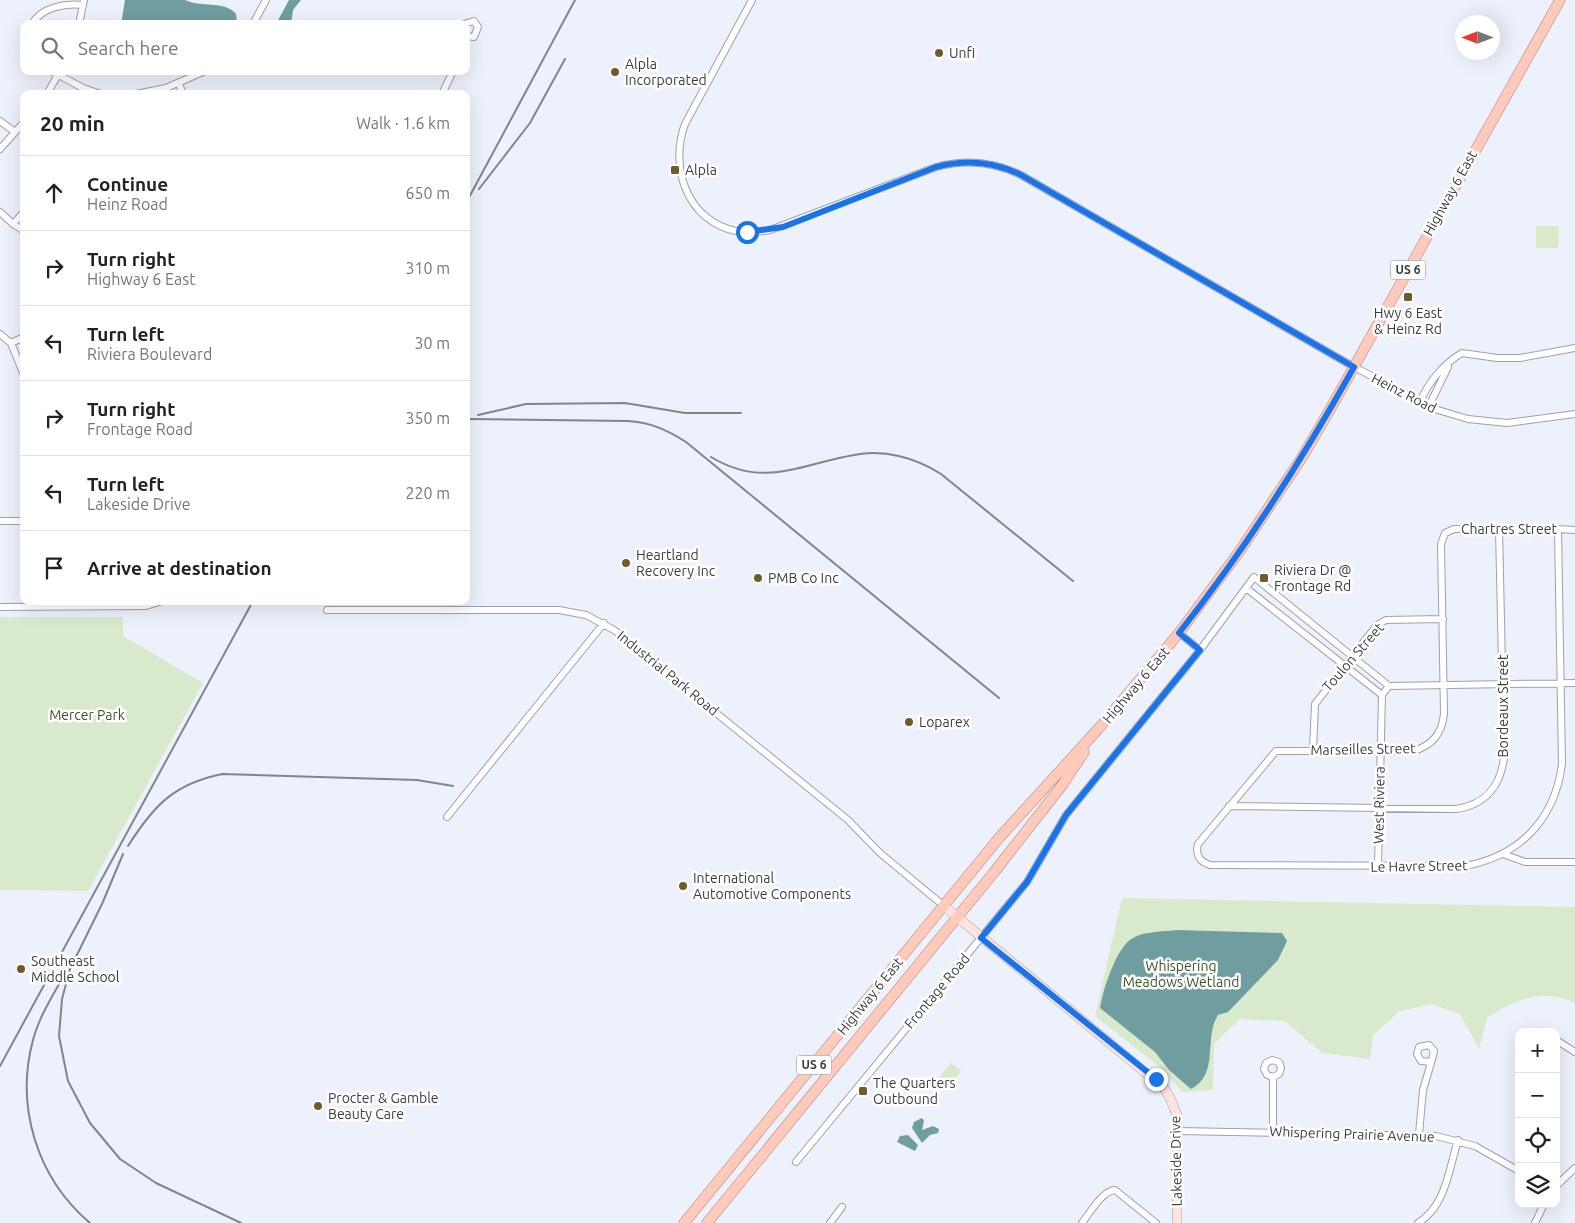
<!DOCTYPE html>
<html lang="en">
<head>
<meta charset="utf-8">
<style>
  :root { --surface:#fff; --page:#f6f6f6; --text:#222; --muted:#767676; --line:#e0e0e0 }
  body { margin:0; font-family:Ubuntu,sans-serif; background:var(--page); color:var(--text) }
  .controls { position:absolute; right:15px; bottom:15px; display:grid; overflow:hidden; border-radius:10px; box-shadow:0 5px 20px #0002 }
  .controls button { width:45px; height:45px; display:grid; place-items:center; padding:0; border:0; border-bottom:1px solid var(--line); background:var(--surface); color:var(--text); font:25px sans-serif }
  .compass { position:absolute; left:1455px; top:15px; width:45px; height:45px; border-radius:50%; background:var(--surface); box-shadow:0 5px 20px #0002; rotate:270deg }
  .stop { position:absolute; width:15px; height:15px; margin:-11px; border:4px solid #1a73e8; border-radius:50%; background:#fff }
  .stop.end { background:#1a73e8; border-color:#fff; box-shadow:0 1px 5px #0008 }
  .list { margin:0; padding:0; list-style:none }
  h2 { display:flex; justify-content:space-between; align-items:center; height:65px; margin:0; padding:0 20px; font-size:21px }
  h2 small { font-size:16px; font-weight:400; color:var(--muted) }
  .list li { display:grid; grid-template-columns:32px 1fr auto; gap:15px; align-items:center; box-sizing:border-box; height:75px; padding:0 20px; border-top:1px solid var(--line) }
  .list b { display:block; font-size:19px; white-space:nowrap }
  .list p { margin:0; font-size:16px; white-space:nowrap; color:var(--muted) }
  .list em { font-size:16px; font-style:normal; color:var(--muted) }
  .icon { flex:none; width:28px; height:28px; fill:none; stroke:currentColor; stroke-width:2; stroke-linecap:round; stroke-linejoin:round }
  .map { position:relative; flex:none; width:1575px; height:1223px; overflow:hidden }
  .search { position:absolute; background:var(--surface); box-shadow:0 5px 20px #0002; left:20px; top:20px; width:450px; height:55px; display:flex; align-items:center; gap:12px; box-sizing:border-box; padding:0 18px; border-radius:10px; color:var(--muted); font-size:19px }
  .panel { position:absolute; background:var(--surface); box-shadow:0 5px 20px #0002; left:20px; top:90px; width:450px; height:515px; border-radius:10px }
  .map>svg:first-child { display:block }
  .green { fill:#d9e9cc }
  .water { fill:#709ea0 }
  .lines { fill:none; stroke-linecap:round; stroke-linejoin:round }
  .street-casing { stroke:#9ea1ac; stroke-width:8 }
  .secondary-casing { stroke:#9ea1ac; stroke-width:10 }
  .primary-casing { stroke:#b88173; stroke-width:11 }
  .street { stroke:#fff; stroke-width:6 }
  .secondary { stroke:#fee4dd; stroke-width:9 }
  .primary { stroke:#fdcabb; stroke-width:10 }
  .rail { stroke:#82858c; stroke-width:2 }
  .route { stroke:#1a73e8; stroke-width:6 }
  .poi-dot { fill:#6e5d2b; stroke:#fff; stroke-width:2 }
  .labels { text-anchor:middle; stroke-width:5; stroke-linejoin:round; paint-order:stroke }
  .shield { fill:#fff; stroke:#757679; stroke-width:1 }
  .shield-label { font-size:12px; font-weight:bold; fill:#3a3c40 }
  .poi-label { font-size:14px; fill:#3a3c40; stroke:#fff; text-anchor:start }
  .street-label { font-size:14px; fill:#3a3c40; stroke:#fff }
  .park-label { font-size:14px; fill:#3c5423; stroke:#fff }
</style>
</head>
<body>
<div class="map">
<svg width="1575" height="1223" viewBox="0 0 1575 1223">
  <rect width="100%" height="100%" fill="#edf1fc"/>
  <!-- green -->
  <path class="green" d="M 1536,226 L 1559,226 L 1558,248 L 1536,248 Z
    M 0,617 L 123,617 L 123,636 L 203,683 L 88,891 L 0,890 Z
    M 1122,898 L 1575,907 L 1575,1003 C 1544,987 1513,1000 1487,1018 L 1479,1049 L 1460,1014 L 1431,1004 L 1400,1011 L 1373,1035 L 1370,1059 L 1322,1053 L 1285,1021 L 1240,1019 L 1214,1044 L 1213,1090 L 1182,1092 L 1162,1069 L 1095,1016 Z
    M 951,1063 L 961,1071 L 947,1088 L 937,1079 Z"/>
  <!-- water -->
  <path class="water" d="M 125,0 L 185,0 C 200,8 225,0 236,14 L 237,22 L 121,24 Z
    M 289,0 L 301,0 L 293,10 L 291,24 L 276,24 Z
    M 1176,930 L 1282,933 L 1287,941 L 1278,960 L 1228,1012 L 1218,1015 C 1203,1039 1220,1074 1191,1089 L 1169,1070 L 1155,1052 L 1100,1008 C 1103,990 1116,947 1133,938 C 1144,931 1163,932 1176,930 Z
    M 922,1118 L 924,1121 L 922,1130 L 933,1126 L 939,1129 L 938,1133 L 930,1135 L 922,1143 L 912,1128 L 914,1122 Z
    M 908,1135 L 918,1145 L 915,1151 L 897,1142 L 900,1136 Z"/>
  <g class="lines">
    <!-- street casing -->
    <g class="street-casing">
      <path id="street" d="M 752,0 L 685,124 C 669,167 687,221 736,231 C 747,234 759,232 770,230 L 936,167 C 966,159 993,161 1021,175 L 1354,367 L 1438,410 L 1468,419 L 1507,423 L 1575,414
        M 32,24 C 42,7 65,3 83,5
        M 79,24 L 84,0
        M 253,24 L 266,0
        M 464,24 L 474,21 L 478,27 L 474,37 L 466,36
        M 51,71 L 83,88 L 101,94
        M 179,84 L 183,94
        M 47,94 L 60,71
        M 136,94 L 166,88 L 205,71
        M 442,94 L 453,71
        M 0,121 L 15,132
        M 0,149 L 24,122
        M 0,212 L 13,224
        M 24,212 L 13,224 L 24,231
        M 0,334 L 11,343
        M 24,337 L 11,343 L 24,375
        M 1420,402 C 1428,383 1443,364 1462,353 L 1497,358 L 1520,358 L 1575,348
        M 1429,406 L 1448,367
        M 0,521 L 24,521
        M 1558,529 L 1562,764 C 1555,819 1520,856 1465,866 L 1210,865 C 1200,862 1195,855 1198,844 L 1276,751 L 1413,751 C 1432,746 1442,734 1444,714 L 1441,544 L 1445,533 L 1454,529 L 1558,529 L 1575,530
        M 1246,588 L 1382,695
        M 0,607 L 146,606 L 162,601
        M 327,610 L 559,610 L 586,615 L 614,630 L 848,820 L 880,853 L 944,906
        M 1179,633 L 1200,650
        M 1389,686 L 1575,683
        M 1313,750 L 1315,704 L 1377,625 L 1386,620 L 1443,619
        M 1229,806 L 1456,809 C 1485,805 1501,786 1504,757 L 1499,529
        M 447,817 L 604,623
        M 1503,854 L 1525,862 L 1575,862
        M 1378,867 L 1382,695 L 1389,686
        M 1556,1040 L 1575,1052
        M 1177,1131 L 1436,1136 L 1475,1146 L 1519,1171
        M 1273,1132 L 1273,1077 L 1279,1074 L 1281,1068 L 1279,1062 L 1272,1060 L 1266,1063 L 1264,1069 L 1267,1075 L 1273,1077
        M 1419,1134 L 1423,1090 L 1433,1056 L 1434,1051 L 1429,1045 L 1419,1047 L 1417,1054 L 1421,1061 L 1431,1062
        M 796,1162 L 1027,882 L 1066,815 L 1200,650 L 1254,577 L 1389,686
        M 1556,1186 L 1575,1168
        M 830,1223 L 842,1207
        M 1082,1223 C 1090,1213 1102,1191 1115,1190 L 1156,1223
        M 1418,1223 C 1446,1206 1449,1169 1458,1140
        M 1535,1223 L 1544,1204"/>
    </g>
    <!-- secondary casing -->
    <g class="secondary-casing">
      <path id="secondary" d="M 944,906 L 1164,1088 L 1170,1098 L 1177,1115 L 1177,1223"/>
    </g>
    <!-- primary casing -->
    <g class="primary-casing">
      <path id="primary" d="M 684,1223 L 999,838 L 1099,728 L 1179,633 L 1239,552 L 1301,459 L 1328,413 L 1560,0
        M 707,1223 L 995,871 L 1063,784 L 1084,752"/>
    </g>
    <!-- street -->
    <use href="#street" class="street"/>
    <!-- secondary -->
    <use href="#secondary" class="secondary"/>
    <!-- primary -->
    <use href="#primary" class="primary"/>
    <!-- rail -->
    <path class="rail" d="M 479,189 L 530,123 L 565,59
      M 466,203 L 575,0
      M 478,415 L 526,404 L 625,403 L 685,413 L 741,413
      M 466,419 L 628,421 C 650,422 667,430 686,442 L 999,698
      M 711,457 C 764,489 801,464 854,455 C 885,449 916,458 941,474 L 1073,581
      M 128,846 C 154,805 174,784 222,774 L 417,780 L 453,786
      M 123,854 L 102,904 L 70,969 L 62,999 L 59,1036 L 68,1081 L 90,1123 L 120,1159 L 156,1183 L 241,1223
      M 63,977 C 52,997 39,1017 33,1040 C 15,1107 37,1178 90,1223
      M 0,1066 L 253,601"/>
  </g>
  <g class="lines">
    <!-- route -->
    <path class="route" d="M 747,232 L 783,227 L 936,167 C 966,159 993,161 1021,175 L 1354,367 C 1302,460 1245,550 1179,633 L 1200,650 L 1066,815 L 1027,882 L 981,938 L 1156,1079"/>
  </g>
  <!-- markers -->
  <g class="poi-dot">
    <circle cx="939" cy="53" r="5"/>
    <circle cx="615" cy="72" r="5"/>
    <rect x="670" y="165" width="10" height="10" rx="2.5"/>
    <rect x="1403" y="292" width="10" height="10" rx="2.5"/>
    <circle cx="626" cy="563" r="5"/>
    <circle cx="758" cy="578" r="5"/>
    <rect x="1259" y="573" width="10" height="10" rx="2.5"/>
    <circle cx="909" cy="722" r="5"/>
    <circle cx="683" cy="886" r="5"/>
    <circle cx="21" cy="969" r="5"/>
    <rect x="858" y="1086" width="10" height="10" rx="2.5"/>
    <circle cx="318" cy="1106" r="5"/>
  </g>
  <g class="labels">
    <!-- shield labels -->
    <g class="shield">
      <rect x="1390.5" y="260.5" width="35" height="19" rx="4"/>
      <rect x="796.5" y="1055.5" width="35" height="19" rx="4"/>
    </g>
    <g class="shield-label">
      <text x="1408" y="274">US 6</text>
      <text x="814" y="1069">US 6</text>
    </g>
    <!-- poi labels -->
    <g class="poi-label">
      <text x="949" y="58">Unfi</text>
      <text x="625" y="69">Alpla<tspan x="625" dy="16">Incorporated</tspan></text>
      <text x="685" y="175">Alpla</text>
      <text x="1408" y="318" text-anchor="middle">Hwy 6 East<tspan x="1408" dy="16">&amp; Heinz Rd</tspan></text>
      <text x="636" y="560">Heartland<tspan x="636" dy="16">Recovery Inc</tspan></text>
      <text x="1274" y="575">Riviera Dr @<tspan x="1274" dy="16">Frontage Rd</tspan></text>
      <text x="768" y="583">PMB Co Inc</text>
      <text x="919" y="727">Loparex</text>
      <text x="693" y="883">International<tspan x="693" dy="16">Automotive Components</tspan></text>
      <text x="31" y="966">Southeast<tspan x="31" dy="16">Middle School</tspan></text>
      <text x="873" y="1088">The Quarters<tspan x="873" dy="16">Outbound</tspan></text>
      <text x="328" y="1103">Procter &amp; Gamble<tspan x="328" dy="16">Beauty Care</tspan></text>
    </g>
    <!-- street labels -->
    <g class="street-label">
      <text transform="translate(1450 193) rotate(-61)" y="5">Highway 6 East</text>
      <text transform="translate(1404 393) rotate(27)" y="5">Heinz Road</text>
      <text x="1509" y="534">Chartres Street</text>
      <text transform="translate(1353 657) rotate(-49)" y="5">Toulon Street</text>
      <text transform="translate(668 673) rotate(39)" y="5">Industrial Park Road</text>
      <text transform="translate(1136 685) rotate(-50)" y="5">Highway 6 East</text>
      <text transform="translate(1503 706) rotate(-90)" y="5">Bordeaux Street</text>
      <text transform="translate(1363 749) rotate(-1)" y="5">Marseilles Street</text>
      <text transform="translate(1379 805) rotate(-89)" y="5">West Riviera</text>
      <text transform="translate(1419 866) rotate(-1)" y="5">Le Havre Street</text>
      <text transform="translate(937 991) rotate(-50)" y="5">Frontage Road</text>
      <text transform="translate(870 996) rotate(-51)" y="5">Highway 6 East</text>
      <text transform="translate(1352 1134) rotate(2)" y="5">Whispering Prairie Avenue</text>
      <text transform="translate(1176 1161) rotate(-91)" y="5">Lakeside Drive</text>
    </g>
    <!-- park labels -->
    <g class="park-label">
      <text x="87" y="720">Mercer Park</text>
      <text x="1181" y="971">Whispering<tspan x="1181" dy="16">Meadows Wetland</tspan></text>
    </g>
  </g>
</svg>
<div class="controls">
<button>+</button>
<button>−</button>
<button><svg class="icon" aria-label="locate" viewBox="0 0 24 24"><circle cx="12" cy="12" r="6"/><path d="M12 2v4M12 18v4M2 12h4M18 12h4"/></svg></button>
<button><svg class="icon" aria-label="layers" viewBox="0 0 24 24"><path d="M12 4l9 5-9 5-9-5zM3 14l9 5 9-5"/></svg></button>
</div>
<svg class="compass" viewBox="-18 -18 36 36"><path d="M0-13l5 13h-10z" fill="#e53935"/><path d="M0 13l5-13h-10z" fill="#767676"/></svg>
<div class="stop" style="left:747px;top:232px"></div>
<div class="stop end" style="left:1156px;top:1079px"></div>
<div class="search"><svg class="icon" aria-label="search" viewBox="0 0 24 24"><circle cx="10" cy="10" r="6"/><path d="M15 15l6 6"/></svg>Search here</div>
<section class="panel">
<h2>20 min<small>Walk · 1.6 km</small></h2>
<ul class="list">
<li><svg class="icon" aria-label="ahead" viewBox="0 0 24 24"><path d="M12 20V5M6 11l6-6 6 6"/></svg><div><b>Continue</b><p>Heinz Road</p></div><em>650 m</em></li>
<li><svg class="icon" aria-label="right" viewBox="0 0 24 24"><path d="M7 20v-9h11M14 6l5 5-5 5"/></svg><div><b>Turn right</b><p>Highway 6 East</p></div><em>310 m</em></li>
<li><svg class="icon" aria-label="left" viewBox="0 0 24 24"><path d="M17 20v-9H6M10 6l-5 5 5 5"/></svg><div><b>Turn left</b><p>Riviera Boulevard</p></div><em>30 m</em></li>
<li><svg class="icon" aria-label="right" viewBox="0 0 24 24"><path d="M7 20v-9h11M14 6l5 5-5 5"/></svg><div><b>Turn right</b><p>Frontage Road</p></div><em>350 m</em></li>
<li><svg class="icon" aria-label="left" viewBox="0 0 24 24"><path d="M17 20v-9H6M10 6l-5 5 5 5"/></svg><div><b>Turn left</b><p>Lakeside Drive</p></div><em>220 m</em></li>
<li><svg class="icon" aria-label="arrive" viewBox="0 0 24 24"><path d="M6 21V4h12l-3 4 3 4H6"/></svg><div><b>Arrive at destination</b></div></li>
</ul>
</section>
</div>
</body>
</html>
